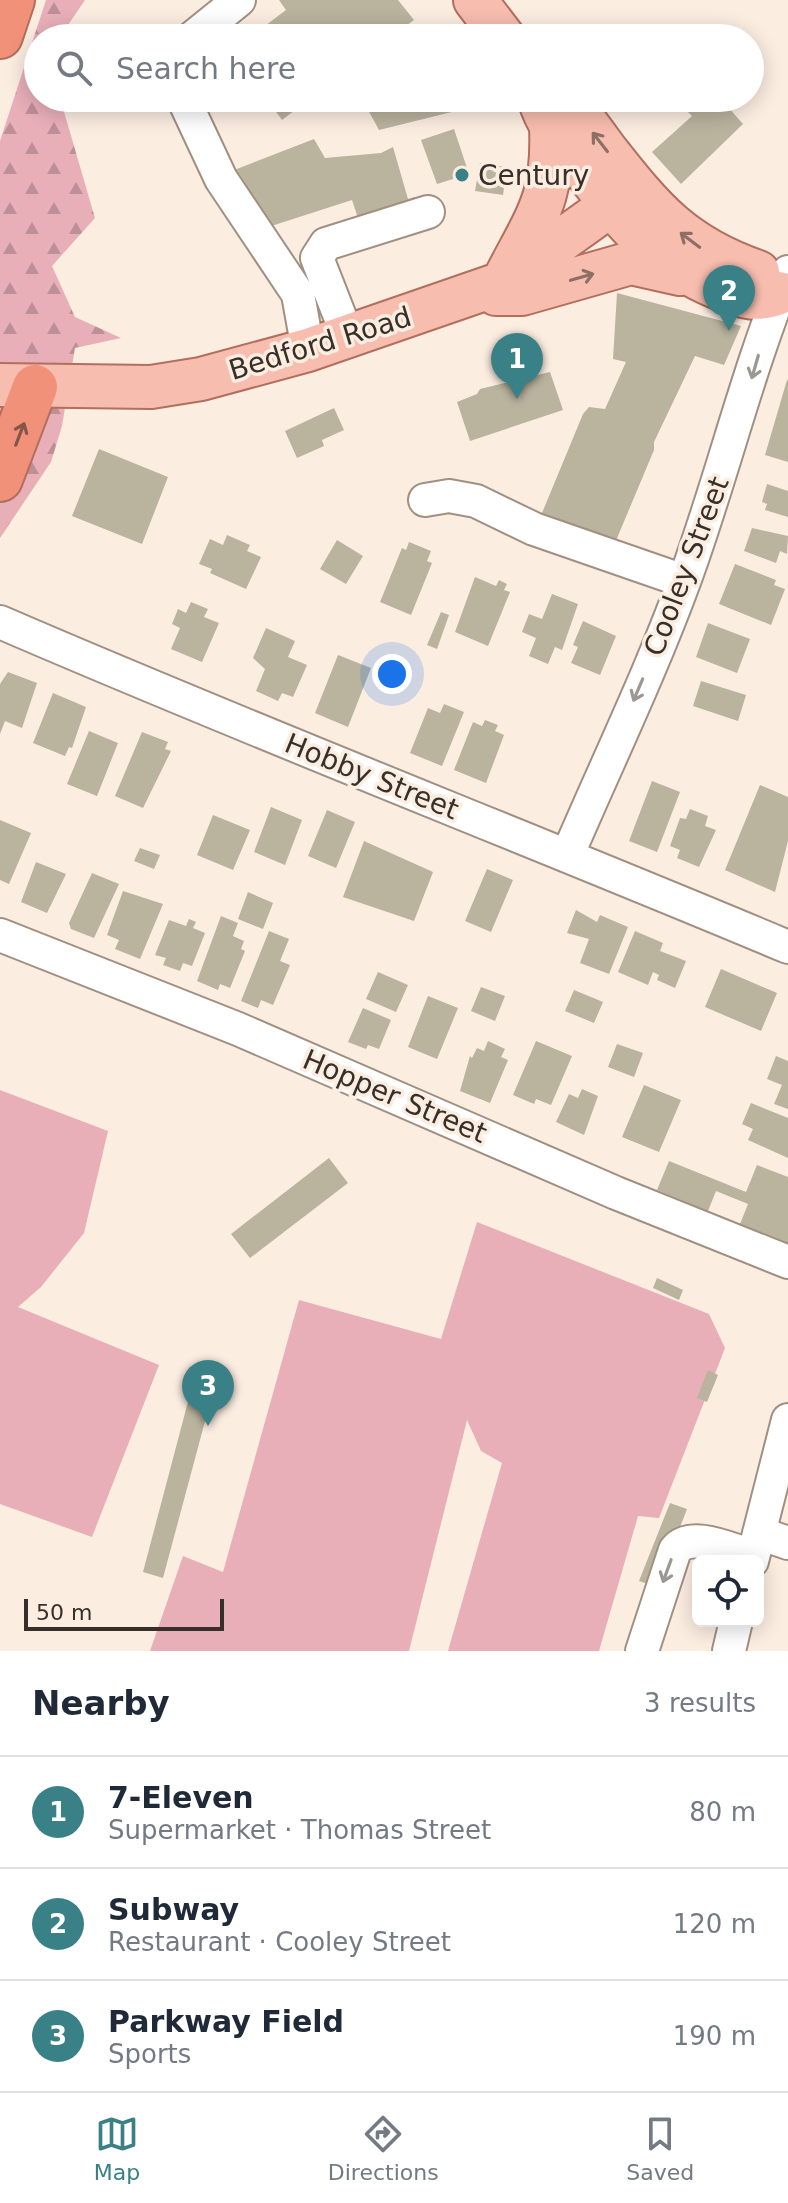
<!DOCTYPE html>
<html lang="en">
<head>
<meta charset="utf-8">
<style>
  :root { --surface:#fff; --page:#f2f2f3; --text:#1f2937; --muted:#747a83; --line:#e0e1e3; --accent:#398187 }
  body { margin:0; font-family:"DejaVu Sans",sans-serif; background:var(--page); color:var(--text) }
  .controls { position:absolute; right:24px; bottom:24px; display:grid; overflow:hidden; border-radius:12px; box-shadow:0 4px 20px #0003 }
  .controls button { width:72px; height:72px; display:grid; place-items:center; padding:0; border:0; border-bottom:2px solid var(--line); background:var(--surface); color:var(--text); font:40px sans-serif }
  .scale { position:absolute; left:24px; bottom:20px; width:200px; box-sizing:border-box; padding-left:8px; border:4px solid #37302a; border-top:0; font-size:22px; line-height:28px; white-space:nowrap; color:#37302a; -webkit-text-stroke:6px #fcede1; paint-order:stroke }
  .you { position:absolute; left:392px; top:674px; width:28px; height:28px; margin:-20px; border:6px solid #fff; border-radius:50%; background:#1a73e8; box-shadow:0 0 0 12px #1a73e833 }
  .badge { display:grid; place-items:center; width:52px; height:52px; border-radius:50%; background:var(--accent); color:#fff; font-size:26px; font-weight:700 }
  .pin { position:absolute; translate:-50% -66px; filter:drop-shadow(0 2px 4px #0008) }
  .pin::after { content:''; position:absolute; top:42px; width:28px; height:24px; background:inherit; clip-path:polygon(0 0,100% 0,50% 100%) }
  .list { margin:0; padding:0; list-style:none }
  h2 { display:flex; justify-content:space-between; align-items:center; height:104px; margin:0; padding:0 32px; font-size:34px }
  h2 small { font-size:26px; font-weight:400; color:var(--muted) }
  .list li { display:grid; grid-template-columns:52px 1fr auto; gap:24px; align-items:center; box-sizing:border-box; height:112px; padding:0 32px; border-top:2px solid var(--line) }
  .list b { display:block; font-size:30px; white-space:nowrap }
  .list p { margin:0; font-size:26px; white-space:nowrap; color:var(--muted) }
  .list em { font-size:26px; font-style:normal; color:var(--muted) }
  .icon { flex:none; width:44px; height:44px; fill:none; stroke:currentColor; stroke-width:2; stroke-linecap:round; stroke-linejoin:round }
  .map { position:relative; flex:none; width:788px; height:1651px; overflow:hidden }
  .search { position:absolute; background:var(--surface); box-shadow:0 4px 20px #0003; left:24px; right:24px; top:24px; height:88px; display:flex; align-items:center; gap:20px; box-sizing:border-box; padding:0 28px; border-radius:44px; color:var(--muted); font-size:30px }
  .sheet { height:440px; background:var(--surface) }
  nav { display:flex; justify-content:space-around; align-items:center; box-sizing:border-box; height:112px; border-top:2px solid var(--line); background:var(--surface); font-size:22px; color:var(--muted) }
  nav a { display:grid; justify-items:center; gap:4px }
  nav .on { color:var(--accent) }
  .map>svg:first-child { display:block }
  .forest { fill:url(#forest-firs) }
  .park { fill:#e8afb9 }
  .building { fill:#bab39e }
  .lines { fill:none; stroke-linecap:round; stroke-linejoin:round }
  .minor-casing { stroke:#a19081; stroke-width:36 }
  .major-casing { stroke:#b16f5d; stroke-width:46 }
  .highway-casing { stroke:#b16f5d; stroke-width:48 }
  .minor { stroke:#fff; stroke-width:32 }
  .major { stroke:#f7bdaf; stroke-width:42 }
  .highway { stroke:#f29179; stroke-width:44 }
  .oneway { stroke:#8d6f66 }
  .oneway2 { stroke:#9b9894 }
  .oneway3 { stroke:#82574a }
  .poi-dot { fill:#398187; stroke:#fcede1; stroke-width:3 }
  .labels { text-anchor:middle; stroke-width:7; stroke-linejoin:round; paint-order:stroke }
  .poi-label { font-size:28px; fill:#37302a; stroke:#fcede1; text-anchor:start }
  .street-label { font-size:28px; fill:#37302a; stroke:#fcede1 }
</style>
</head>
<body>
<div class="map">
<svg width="788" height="1651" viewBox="0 0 788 1651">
  <defs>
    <pattern id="forest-firs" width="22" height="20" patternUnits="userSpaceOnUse" patternTransform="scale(2)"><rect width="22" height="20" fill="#e8afb9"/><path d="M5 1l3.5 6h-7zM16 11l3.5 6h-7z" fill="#bd8f97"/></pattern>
  </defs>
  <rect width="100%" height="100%" fill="#fcede1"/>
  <!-- forest -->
  <path class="forest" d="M 46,0 L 85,0 L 68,25 L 65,38 L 38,38 L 38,98 L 60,98 L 95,218 L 52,266 L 75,317 L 121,338 L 75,348 L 62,426 L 51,462 L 0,538 L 0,141 Z"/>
  <!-- park -->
  <path class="park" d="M 0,1090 L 108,1131 L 84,1233 L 41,1287 L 18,1307 L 159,1365 L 92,1537 L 0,1504 Z
    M 477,1222 L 709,1314 L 725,1348 L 659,1518 L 638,1516 L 599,1651 L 448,1651 L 502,1463 L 481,1451 L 467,1420 L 409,1651 L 150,1651 L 183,1556 L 223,1572 L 299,1300 L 441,1339 Z"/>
  <!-- building -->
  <path class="building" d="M 279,0 L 398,0 L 414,20 L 390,38 L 249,38 L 286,10 Z
    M 433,24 L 443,38 L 414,38 Z
    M 266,98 L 311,98 L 282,120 Z
    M 385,98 L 503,98 L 507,102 L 491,107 L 488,103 L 379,130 L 367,108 Z
    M 693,98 L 720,98 L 743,124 L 681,184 L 652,152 L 692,116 L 683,107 Z
    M 454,129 L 469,174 L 437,184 L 421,140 Z
    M 314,139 L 325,158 L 381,153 L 393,147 L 408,199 L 415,197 L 416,203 L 359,221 L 352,200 L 262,229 L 224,174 Z
    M 480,163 L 507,167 L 503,195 L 475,191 Z
    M 617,293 L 741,326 L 724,365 L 695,356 L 654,442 L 654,450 L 615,543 L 542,513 L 583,414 L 589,407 L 605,409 L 626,362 L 613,359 Z
    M 550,372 L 563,410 L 470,441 L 457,402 L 477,394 L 480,389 Z
    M 787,380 L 788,380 L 788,462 L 765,455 Z
    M 334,408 L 344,430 L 322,440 L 324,446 L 297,458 L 285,431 Z
    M 99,449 L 168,477 L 142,544 L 72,516 Z
    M 767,484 L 788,491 L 788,517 L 765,510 L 767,504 L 762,502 Z
    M 752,528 L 788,536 L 787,554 L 780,551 L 776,563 L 744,551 Z
    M 227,535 L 250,545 L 247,551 L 261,557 L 246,589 L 210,573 L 212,569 L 199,564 L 210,539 L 223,545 Z
    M 337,540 L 363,556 L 346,584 L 320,569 Z
    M 409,542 L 431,551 L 427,561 L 432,563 L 411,615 L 380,602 L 402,548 L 406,550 Z
    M 735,564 L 776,580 L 774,585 L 785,589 L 771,625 L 719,604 Z
    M 475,577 L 496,586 L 499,580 L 507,584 L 504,590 L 510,592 L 488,646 L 455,632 Z
    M 552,594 L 578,604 L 562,650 L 555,647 L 548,664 L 529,656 L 536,638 L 522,632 L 529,614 L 542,619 Z
    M 191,602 L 208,609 L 204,617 L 219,623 L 202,662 L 171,649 L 180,628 L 172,624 L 178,609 L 186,613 Z
    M 441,612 L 449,615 L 437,649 L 427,645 Z
    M 583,621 L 616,636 L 600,675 L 571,663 L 578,647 L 573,645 Z
    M 708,623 L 750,639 L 737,673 L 696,657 Z
    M 266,628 L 295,641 L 288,657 L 307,665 L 293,697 L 282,693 L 278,701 L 256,691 L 265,669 L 253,658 Z
    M 338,655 L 371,668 L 348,727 L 315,713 Z
    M 8,672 L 37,683 L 22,728 L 5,721 L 0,734 L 0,684 Z
    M 701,681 L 746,695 L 738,721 L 693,706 Z
    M 53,693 L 86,707 L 72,748 L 69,747 L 65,756 L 33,743 Z
    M 444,704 L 464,712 L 442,766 L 410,753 L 428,708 L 440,713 Z
    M 485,720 L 498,725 L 495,731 L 504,735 L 486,783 L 454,770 L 473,722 L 482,726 Z
    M 89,731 L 118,743 L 97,796 L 67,784 Z
    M 142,732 L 168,742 L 165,749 L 171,751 L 143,808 L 115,796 Z
    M 652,781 L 680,792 L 657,852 L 629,841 Z
    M 760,785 L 788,797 L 788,841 L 775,892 L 725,870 Z
    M 271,807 L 302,820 L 285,865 L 254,852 Z
    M 690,809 L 708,816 L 705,826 L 716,830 L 699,867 L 677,858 L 680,850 L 670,846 L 680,818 L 686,819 Z
    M 327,810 L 355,822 L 336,868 L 308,856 Z
    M 213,815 L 250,830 L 233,870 L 197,855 Z
    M 0,820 L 31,833 L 9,884 L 0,880 Z
    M 364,841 L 433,872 L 414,921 L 343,897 Z
    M 140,848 L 160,855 L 154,869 L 134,861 Z
    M 36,862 L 66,874 L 47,913 L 21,902 Z
    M 487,869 L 513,880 L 491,932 L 465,921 Z
    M 92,873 L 119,884 L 94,938 L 71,929 L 69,923 Z
    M 123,891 L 163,904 L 140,959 L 115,949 L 119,940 L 107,935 Z
    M 248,892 L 273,903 L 263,929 L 238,919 Z
    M 576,910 L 597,922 L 600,915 L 628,927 L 609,974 L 580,963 L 589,939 L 567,933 Z
    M 221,916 L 238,923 L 233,936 L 244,941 L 241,949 L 245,951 L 230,988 L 220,984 L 218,990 L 197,981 Z
    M 189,919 L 196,922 L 193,928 L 205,933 L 192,966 L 183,963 L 180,971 L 163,965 L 166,958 L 155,955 L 169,920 L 186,926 Z
    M 269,931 L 289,939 L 280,961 L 290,965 L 273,1005 L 261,1000 L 258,1008 L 241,1001 Z
    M 635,931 L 663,943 L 660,951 L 686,961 L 675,988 L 657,980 L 659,975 L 653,972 L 648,985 L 618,972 Z
    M 721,969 L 777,993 L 761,1031 L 705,1007 Z
    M 378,972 L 408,985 L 396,1012 L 366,999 Z
    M 481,987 L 505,996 L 495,1021 L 471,1011 Z
    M 574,990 L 603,1002 L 594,1023 L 565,1011 Z
    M 428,996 L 458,1008 L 437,1059 L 408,1047 Z
    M 363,1008 L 391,1020 L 379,1049 L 368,1045 L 366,1049 L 348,1042 Z
    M 488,1041 L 505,1049 L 501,1057 L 508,1060 L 490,1103 L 460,1091 L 470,1056 L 472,1058 L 477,1048 L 484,1051 Z
    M 536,1041 L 572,1056 L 551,1105 L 536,1099 L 534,1104 L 513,1095 Z
    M 617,1044 L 643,1053 L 634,1077 L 608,1067 Z
    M 776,1056 L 788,1061 L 788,1109 L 774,1104 L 782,1085 L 767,1079 Z
    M 644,1085 L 681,1100 L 659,1152 L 622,1137 Z
    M 582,1089 L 598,1096 L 584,1135 L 556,1122 L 569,1094 L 578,1098 Z
    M 751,1103 L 788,1118 L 788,1158 L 748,1140 L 753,1129 L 742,1124 Z
    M 329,1158 L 348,1183 L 250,1258 L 231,1234 Z
    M 669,1161 L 746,1192 L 757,1165 L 788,1177 L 788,1243 L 740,1224 L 748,1204 L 716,1191 L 708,1211 L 657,1190 Z
    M 657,1278 L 683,1290 L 679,1300 L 653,1288 Z
    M 708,1370 L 718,1375 L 707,1402 L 697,1398 Z
    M 194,1379 L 215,1384 L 163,1578 L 143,1572 Z
    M 670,1503 L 687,1509 L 657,1587 L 639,1581 Z"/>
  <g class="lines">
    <!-- minor casing -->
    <g class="minor-casing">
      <path id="minor" d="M 192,38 L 239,0
        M 183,98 L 221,179 L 298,294 L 308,350
        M 348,337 L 317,258 L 326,244 L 428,212
        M 425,500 L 449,496 L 476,501 L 534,529 L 684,581
        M 0,622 C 261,735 526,837 788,947
        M 568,854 C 607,763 651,672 685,579 C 722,478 747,371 788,272
        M 0,935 L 238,1029 L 616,1193 L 788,1262
        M 759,1533 L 788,1543
        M 752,1561 L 788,1420
        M 642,1651 L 675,1550 C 691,1530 731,1550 753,1556
        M 729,1651 L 736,1621"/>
    </g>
    <!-- major casing -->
    <g class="major-casing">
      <path id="major" d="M 475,0 L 504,38
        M 539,98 C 547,127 569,151 588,175 C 629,228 657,263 721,289 C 742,297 758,302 779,293
        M 563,98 C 580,113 593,132 606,150 C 654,211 683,246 758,272
        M 507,274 C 538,214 554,197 551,126
        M 496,294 L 522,294 L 631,263 L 680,274
        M 0,385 L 151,387 L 201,379 L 308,350 L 502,283 L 636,187"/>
    </g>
    <!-- highway casing -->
    <g class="highway-casing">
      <path id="highway" d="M 0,36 L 12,0
        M 0,479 L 35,387"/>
    </g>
    <!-- minor -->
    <use href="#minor" class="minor"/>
    <!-- major -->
    <use href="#major" class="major"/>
    <!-- highway -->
    <use href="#highway" class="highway"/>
  </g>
  <!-- one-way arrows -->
  <defs><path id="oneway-shaft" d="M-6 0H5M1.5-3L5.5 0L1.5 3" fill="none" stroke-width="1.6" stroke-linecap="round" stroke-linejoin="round" transform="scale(2)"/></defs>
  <g class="oneway">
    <use href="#oneway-shaft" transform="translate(600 142) rotate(-128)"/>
    <use href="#oneway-shaft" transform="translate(690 240) rotate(-143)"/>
    <use href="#oneway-shaft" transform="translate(582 277) rotate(-16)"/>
  </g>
  <g class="oneway2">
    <use href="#oneway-shaft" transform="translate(755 367) rotate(106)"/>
    <use href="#oneway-shaft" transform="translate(638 690) rotate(113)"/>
    <use href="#oneway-shaft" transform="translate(667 1571) rotate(110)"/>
  </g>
  <use class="oneway3" href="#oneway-shaft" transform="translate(20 434) rotate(-69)"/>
  <!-- markers -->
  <circle class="poi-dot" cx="462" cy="175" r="8"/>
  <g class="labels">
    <!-- poi labels -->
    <g class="poi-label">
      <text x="478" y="185">Century</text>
    </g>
    <!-- street labels -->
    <g class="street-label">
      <text transform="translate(320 343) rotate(-17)" y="10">Bedford Road</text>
      <text transform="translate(686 566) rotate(-69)" y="10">Cooley Street</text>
      <text transform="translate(372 776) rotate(22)" y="10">Hobby Street</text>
      <text transform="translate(395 1096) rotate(23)" y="10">Hopper Street</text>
    </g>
  </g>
</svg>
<div class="controls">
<button><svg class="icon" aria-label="locate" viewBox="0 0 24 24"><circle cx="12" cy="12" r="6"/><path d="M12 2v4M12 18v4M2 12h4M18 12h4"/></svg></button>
</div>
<div class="scale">50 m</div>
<div class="you"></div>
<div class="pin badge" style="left:517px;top:399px">1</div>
<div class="pin badge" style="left:729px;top:331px">2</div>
<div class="pin badge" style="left:208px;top:1426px">3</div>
<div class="search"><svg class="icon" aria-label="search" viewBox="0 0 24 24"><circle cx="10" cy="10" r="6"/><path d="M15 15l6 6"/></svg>Search here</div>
</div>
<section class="sheet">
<h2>Nearby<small>3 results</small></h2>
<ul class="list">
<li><span class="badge">1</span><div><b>7-Eleven</b><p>Supermarket · Thomas Street</p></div><em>80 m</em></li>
<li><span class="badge">2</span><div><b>Subway</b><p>Restaurant · Cooley Street</p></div><em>120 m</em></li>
<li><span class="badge">3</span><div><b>Parkway Field</b><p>Sports</p></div><em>190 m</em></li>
</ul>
</section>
<nav>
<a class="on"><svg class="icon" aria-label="map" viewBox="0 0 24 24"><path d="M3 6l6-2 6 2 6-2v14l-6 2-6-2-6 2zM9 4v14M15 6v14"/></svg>Map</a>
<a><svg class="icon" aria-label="directions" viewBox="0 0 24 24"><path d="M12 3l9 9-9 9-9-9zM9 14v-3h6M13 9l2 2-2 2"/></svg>Directions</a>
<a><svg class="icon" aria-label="saved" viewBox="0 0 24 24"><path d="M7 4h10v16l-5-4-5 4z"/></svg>Saved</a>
</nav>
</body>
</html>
